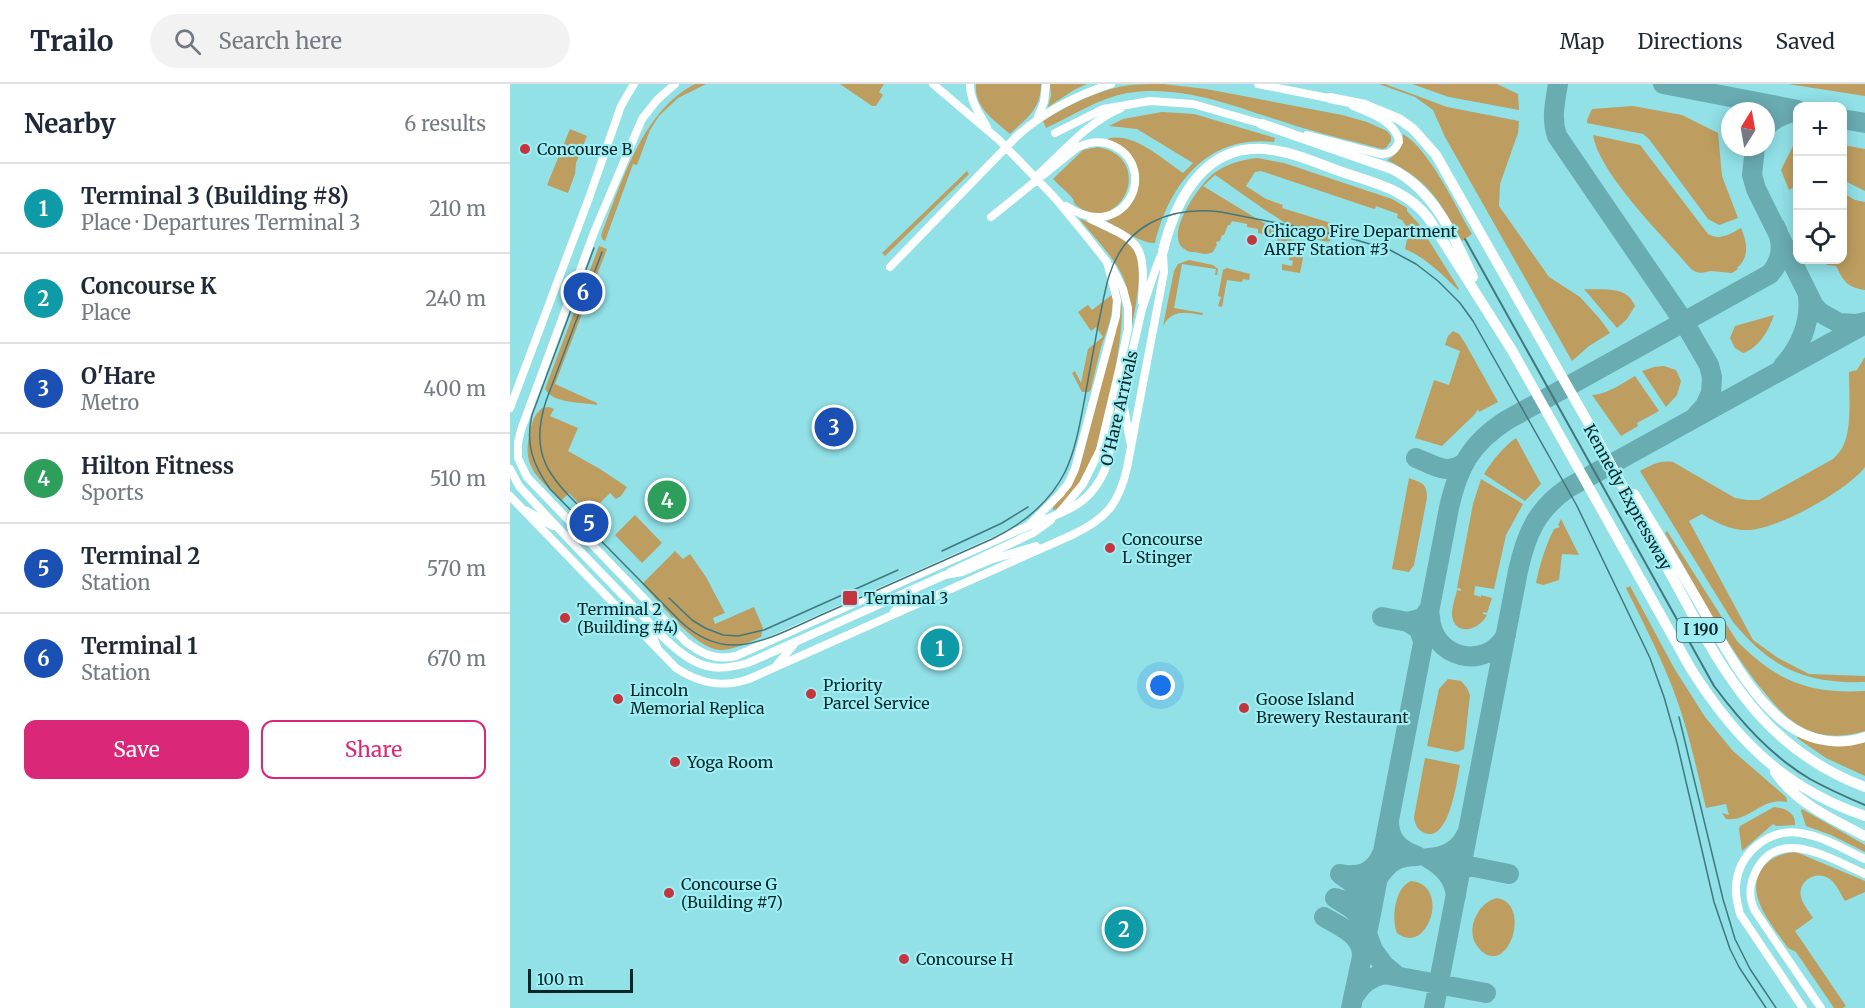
<!DOCTYPE html>
<html lang="en">
<head>
<meta charset="utf-8">
<style>
  :root { --surface:#fff; --page:#f2f2f3; --text:#1f2937; --muted:#747a83; --line:#e0e1e3; --accent:#db2777 }
  body { margin:0; font-family:Merriweather,serif; background:var(--page); color:var(--text) }
  .controls { position:absolute; right:18px; top:18px; display:grid; overflow:hidden; border-radius:12px; box-shadow:0 3px 15px #0003 }
  .controls button { width:54px; height:54px; display:grid; place-items:center; padding:0; border:0; border-bottom:2px solid var(--line); background:var(--surface); color:var(--text); font:30px sans-serif }
  .compass { position:absolute; left:1211px; top:18px; width:54px; height:54px; border-radius:50%; background:var(--surface); box-shadow:0 3px 15px #0003; rotate:11deg }
  .scale { position:absolute; left:18px; bottom:15px; width:105px; box-sizing:border-box; padding-left:6px; border:3px solid #032629; border-top:0; font-size:16px; line-height:21px; white-space:nowrap; color:#032629; -webkit-text-stroke:4px #9eeef4; paint-order:stroke }
  .you { position:absolute; left:651px; top:602px; width:21px; height:21px; margin:-15px; border:4px solid #fff; border-radius:50%; background:#1a73e8; box-shadow:0 0 0 9px #1a73e833 }
  .badge { display:grid; place-items:center; width:39px; height:39px; border-radius:50%; background:var(--accent); color:#fff; font-size:20px; font-weight:700 }
  .pin { position:absolute; translate:-50% -50%; border:3px solid #fff; box-shadow:0 2px 6px #0006 }
  .list { margin:0; padding:0; list-style:none }
  h2 { display:flex; justify-content:space-between; align-items:center; height:78px; margin:0; padding:0 24px; font-size:26px }
  h2 small { font-size:20px; font-weight:400; color:var(--muted) }
  .list li { display:grid; grid-template-columns:39px 1fr auto; gap:18px; align-items:center; box-sizing:border-box; height:90px; padding:0 24px; border-top:2px solid var(--line) }
  .list b { display:block; font-size:22px; white-space:nowrap }
  .list p { margin:0; font-size:20px; white-space:nowrap; color:var(--muted) }
  .list em { font-size:20px; font-style:normal; color:var(--muted) }
  .actions { display:flex; gap:12px; padding:18px 24px }
  .actions a { flex:1; padding:14px 0; border:2px solid var(--accent); border-radius:12px; text-align:center; font-size:21px; color:var(--accent) }
  .actions .main { background:var(--accent); color:#fff }
  .icon { flex:none; width:33px; height:33px; fill:none; stroke:currentColor; stroke-width:2; stroke-linecap:round; stroke-linejoin:round }
  .map { position:relative; flex:none; width:1355px; height:924px; overflow:hidden }
  header { display:flex; align-items:center; gap:36px; box-sizing:border-box; height:84px; padding:0 30px; background:var(--surface); border-bottom:2px solid var(--line) }
  header strong { font-size:28px }
  nav { display:flex; gap:33px; margin-inline-start:auto; font-size:21px }
  .search { width:420px; height:54px; background:var(--page); display:flex; align-items:center; gap:15px; box-sizing:border-box; padding:0 21px; border-radius:33px; color:var(--muted); font-size:22px }
  main { display:flex }
  aside { flex:1; background:var(--surface) }
  .map>svg:first-child { display:block }
  .green { fill:#bd9d60 }
  .lines { fill:none; stroke-linecap:round; stroke-linejoin:round }
  .taxiway { stroke:#69acb2; stroke-width:20 }
  .minor { stroke:#fff; stroke-width:8 }
  .highway { stroke:#fff; stroke-width:10 }
  .tram { stroke:#41787c; stroke-width:1.5 }
  .rail { stroke:#41787c; stroke-width:2 }
  .poi-dot { fill:#c5353f; stroke:#9eeef4; stroke-width:2 }
  .labels { text-anchor:middle; stroke-width:4.5; stroke-linejoin:round; paint-order:stroke }
  .shield { fill:#9eeef4; stroke:#326266; stroke-width:1.5 }
  .shield-label { font-size:15px; font-weight:bold; fill:#032629 }
  .poi-label { font-size:16px; fill:#032629; stroke:#9eeef4; text-anchor:start }
  .street-label { font-size:16px; fill:#032629; stroke:#9eeef4 }
</style>
</head>
<body>
<header>
<strong>Trailo</strong>
<div class="search"><svg class="icon" aria-label="search" viewBox="0 0 24 24"><circle cx="10" cy="10" r="6"/><path d="M15 15l6 6"/></svg>Search here</div>
<nav><a>Map</a><a>Directions</a><a>Saved</a></nav>
</header>
<main>
<aside>
<h2>Nearby<small>6 results</small></h2>
<ul class="list">
<li><span class="badge" style="background:#0f9aa8">1</span><div><b>Terminal 3 (Building #8)</b><p>Place · Departures Terminal 3</p></div><em>210 m</em></li>
<li><span class="badge" style="background:#0f9aa8">2</span><div><b>Concourse K</b><p>Place</p></div><em>240 m</em></li>
<li><span class="badge" style="background:#1a4fb4">3</span><div><b>O'Hare</b><p>Metro</p></div><em>400 m</em></li>
<li><span class="badge" style="background:#2e9e5b">4</span><div><b>Hilton Fitness</b><p>Sports</p></div><em>510 m</em></li>
<li><span class="badge" style="background:#1a4fb4">5</span><div><b>Terminal 2</b><p>Station</p></div><em>570 m</em></li>
<li><span class="badge" style="background:#1a4fb4">6</span><div><b>Terminal 1</b><p>Station</p></div><em>670 m</em></li>
</ul>
<div class="actions"><a class="main">Save</a><a>Share</a></div>
</aside>
<div class="map">
<svg width="1355" height="924" viewBox="0 0 1355 924">
  <rect width="100%" height="100%" fill="#91e1e7"/>
  <!-- green -->
  <path class="green" d="M 185,0 L 196,0 L 168,14 L 149,32 L 140,46 L 127,81 L 123,80 L 95,157 L 93,156 L 91,152 C 111,100 132,27 185,0 Z
    M 330,0 L 374,0 L 369,8 L 373,11 L 366,22 L 362,22 Z
    M 466,0 L 531,0 C 531,25 517,34 500,50 C 484,36 464,24 466,0 Z
    M 540,0 L 577,0 L 564,6 L 538,23 L 541,11 Z
    M 653,0 L 696,5 L 832,31 L 857,38 L 877,47 L 881,52 L 881,57 L 876,64 L 872,65 C 839,56 806,49 774,38 C 723,22 672,0 617,9 C 589,14 562,32 536,44 L 533,37 C 558,21 590,5 620,1 C 631,0 642,0 653,0 Z
    M 869,0 L 875,0 L 937,23 L 1009,37 L 1008,49 L 990,100 L 989,122 L 1039,193 L 1070,213 L 1090,235 L 1100,249 L 1079,262 L 1062,277 L 935,53 L 923,26 L 905,13 Z
    M 902,0 L 987,0 L 1008,10 L 1009,26 L 939,13 Z
    M 1278,0 L 1355,0 L 1355,12 Z
    M 1123,22 L 1172,31 L 1208,49 L 1212,92 L 1228,134 L 1209,141 L 1198,135 L 1139,55 L 1133,50 L 1077,39 L 1077,36 L 1082,25 Z
    M 652,28 L 684,30 L 765,54 L 764,58 C 698,50 659,100 645,159 C 631,160 611,144 596,138 C 603,133 613,130 619,123 C 639,96 625,66 597,55 C 623,47 652,75 673,89 L 683,79 L 627,45 L 599,42 L 613,35 Z
    M 60,45 L 77,52 L 66,79 L 65,90 L 58,109 L 37,101 Z
    M 893,50 C 920,66 945,122 962,150 L 952,157 C 929,117 921,98 877,76 C 888,70 893,63 893,50 Z
    M 1083,51 L 1130,61 L 1198,150 C 1210,157 1220,150 1231,144 C 1237,158 1240,173 1227,184 L 1228,185 L 1222,189 L 1201,187 L 1191,189 L 1186,188 L 1181,185 C 1155,154 1089,90 1083,51 Z
    M 1333,61 L 1355,65 L 1355,107 L 1333,96 Z
    M 1283,62 L 1287,62 L 1287,101 L 1279,106 L 1271,86 Z
    M 588,63 C 646,74 612,150 570,124 C 562,119 565,119 563,115 C 560,110 547,100 543,95 L 573,66 Z
    M 747,74 L 774,79 L 882,115 L 897,124 L 897,127 L 908,139 L 949,205 L 948,206 C 933,191 915,173 895,165 L 899,146 L 892,136 L 887,134 L 888,130 L 866,122 L 865,125 L 861,124 L 751,87 L 745,88 L 736,102 L 756,115 L 773,121 L 772,124 L 824,140 L 820,157 C 802,164 723,102 705,91 L 693,102 L 795,164 L 790,189 L 772,186 L 772,180 L 782,182 L 783,177 L 779,176 L 782,163 L 777,162 L 777,159 L 767,157 L 767,155 L 757,153 L 757,151 L 748,149 L 748,145 L 737,143 L 737,140 L 722,137 L 720,141 L 718,141 L 714,151 L 712,151 L 710,157 L 706,158 L 707,161 L 703,168 C 697,171 692,170 685,168 C 682,168 678,168 676,166 C 651,154 690,100 703,90 C 716,80 731,76 747,74 Z
    M 457,87 L 459,90 L 375,172 L 372,169 Z
    M 1333,109 L 1345,116 L 1355,118 L 1355,206 C 1337,203 1334,198 1326,182 L 1317,181 L 1314,176 L 1332,176 Z
    M 571,135 L 615,156 L 624,166 L 629,177 L 630,192 L 626,220 L 606,327 L 604,326 C 612,286 630,232 613,193 C 603,172 585,154 570,136 Z
    M 89,162 L 97,165 L 45,300 L 87,319 L 87,321 C 72,318 43,320 35,305 Z
    M 679,176 L 703,181 L 708,185 L 707,191 L 705,191 L 706,185 L 672,180 L 664,224 L 693,229 L 692,231 C 676,228 662,225 653,242 L 664,187 L 668,180 Z
    M 717,184 L 740,190 L 739,196 L 733,195 L 732,198 L 717,196 L 712,223 L 708,222 L 711,213 L 708,212 L 713,186 Z
    M 1074,205 C 1093,206 1117,201 1125,222 L 1117,235 L 1107,244 Z
    M 609,209 C 620,232 596,335 587,363 C 581,379 560,423 543,426 L 543,423 L 560,403 L 571,379 L 608,233 Z
    M 603,210 C 603,236 597,244 590,267 C 587,279 584,292 581,305 L 579,308 L 572,308 L 562,289 L 565,287 L 571,299 L 578,265 L 593,253 L 586,243 L 581,247 L 568,228 L 578,221 L 582,226 Z
    M 1264,231 C 1259,246 1249,264 1233,269 L 1225,264 L 1220,254 L 1225,242 Z
    M 943,247 L 949,250 L 955,259 L 988,318 L 969,328 L 968,325 L 965,330 L 932,362 L 905,354 L 924,296 L 939,301 L 950,267 L 935,261 L 938,252 Z
    M 1355,273 L 1355,383 C 1338,406 1268,445 1239,446 C 1222,447 1206,439 1192,430 L 1179,437 L 1243,556 L 1268,574 L 1299,590 L 1355,592 L 1355,598 C 1295,600 1261,584 1223,538 L 1130,387 C 1142,381 1149,376 1163,378 L 1225,414 L 1237,416 L 1249,416 L 1323,375 C 1327,371 1332,366 1334,360 C 1342,343 1339,307 1339,288 L 1347,286 Z
    M 1154,282 L 1166,286 L 1171,297 L 1167,311 L 1156,323 L 1132,287 L 1144,283 Z
    M 1125,292 L 1149,327 L 1127,339 L 1128,342 L 1111,352 L 1082,311 C 1096,311 1113,299 1125,292 Z
    M 39,323 L 44,325 L 40,332 L 68,344 L 58,367 L 90,385 L 117,403 L 111,412 L 106,415 L 100,409 L 79,430 L 59,409 L 51,417 C 28,393 11,383 20,348 C 22,338 24,331 32,324 Z
    M 1006,354 L 1031,400 L 1015,417 L 974,390 C 983,376 993,363 1006,354 Z
    M 899,394 C 912,399 917,399 917,414 L 904,481 L 899,488 L 882,485 Z
    M 971,395 L 1013,420 L 996,451 L 984,505 L 965,502 L 964,511 L 971,513 L 971,511 L 982,514 L 977,529 L 973,528 L 973,530 L 977,531 C 968,548 943,552 942,530 C 942,523 945,514 947,506 L 951,507 L 951,505 L 947,504 L 963,420 Z
    M 125,431 L 152,459 L 132,479 L 105,451 Z
    M 1051,435 L 1069,471 L 1052,470 L 1049,496 L 1033,501 L 1026,499 C 1030,480 1035,463 1044,445 L 1050,443 L 1048,441 Z
    M 1157,447 L 1227,557 C 1266,597 1299,610 1355,607 L 1355,647 C 1333,654 1308,654 1288,641 C 1275,633 1265,621 1255,609 C 1215,561 1186,503 1155,449 Z
    M 165,467 L 173,475 L 180,470 L 196,493 L 215,529 L 203,534 L 205,540 L 244,523 L 253,544 L 251,553 C 239,558 224,566 210,566 C 185,565 150,518 132,500 Z
    M 1120,502 L 1164,584 L 1195,633 L 1223,667 L 1276,713 L 1277,718 C 1250,713 1241,738 1216,735 L 1212,729 L 1219,731 L 1216,720 L 1196,724 C 1186,682 1177,640 1161,600 C 1148,567 1132,536 1116,504 Z
    M 938,595 L 951,597 L 957,604 L 960,611 L 954,665 L 947,668 L 917,662 L 929,605 Z
    M 1288,652 L 1355,657 L 1355,692 L 1316,674 L 1287,654 Z
    M 915,674 L 950,681 C 947,696 940,753 918,750 C 909,748 905,742 904,733 Z
    M 1264,723 C 1275,724 1286,729 1285,741 L 1266,742 L 1263,740 L 1232,767 L 1229,745 L 1230,742 Z
    M 1292,725 L 1355,761 L 1355,768 L 1321,751 L 1296,742 L 1291,727 Z
    M 1286,768 L 1355,797 L 1355,808 L 1335,817 C 1330,809 1326,798 1318,794 C 1305,786 1287,798 1291,813 C 1293,821 1299,827 1303,834 L 1285,847 L 1336,922 L 1333,924 L 1324,924 L 1286,868 L 1278,864 C 1262,840 1230,807 1256,780 C 1264,772 1274,769 1286,768 Z
    M 901,797 C 942,801 917,873 887,849 C 881,835 885,803 901,797 Z
    M 987,814 C 1024,820 996,900 967,862 C 955,846 968,818 987,814 Z"/>
  <g class="lines">
    <!-- taxiway -->
    <path class="taxiway" d="M 1048,0 C 1045,19 1041,34 1047,52 L 1174,238 L 1199,281 L 1202,293 L 1201,309 L 1195,322 L 1186,332
      M 1153,0 L 1288,26
      M 1332,35 L 1355,39
      M 1256,43 C 1265,33 1275,29 1288,27
      M 1245,63 L 1242,91 L 1246,105 L 1304,222 L 1311,229 L 1329,239 L 1346,240 L 1355,238
      M 1273,282 C 1290,264 1301,238 1298,213
      M 906,374 C 924,381 935,391 953,380
      M 920,532 C 921,574 976,588 996,551
      M 872,533 L 898,538
      M 913,557 L 909,545 L 898,538 L 913,534 L 919,525
      M 879,739 C 880,757 890,766 907,772 C 898,772 891,773 884,777 C 861,791 862,827 825,814 L 841,824 L 851,833 L 863,866 L 874,881 L 886,891
      M 939,778 L 999,790
      M 946,812 C 944,794 934,783 918,774 C 936,773 950,766 957,749
      M 861,821 L 854,807 L 830,790 C 849,794 864,789 872,770
      M 814,833 C 831,843 853,851 852,873
      M 845,911 C 852,899 861,893 874,890 L 976,909
      M 841,924 L 860,835 L 939,424 C 948,383 961,359 997,336 L 1260,190 C 1273,175 1274,159 1265,142
      M 924,924 L 1008,487 C 1016,451 1026,426 1058,404 L 1355,240"/>
    <!-- minor -->
    <path class="minor" d="M 165,0 L 147,16 L 132,35 L 85,146 L 11,346 L 8,359 L 8,374 L 17,393 L 176,558 C 192,570 206,577 226,572 L 518,442 C 554,428 581,422 596,383 L 632,225 C 639,206 644,186 653,167
      M 423,0 L 489,56 L 545,114 L 578,154 L 597,178 L 607,216 L 606,232 L 565,385 L 558,400 L 550,410 L 520,440
      M 460,0 C 460,17 469,29 477,43
      M 748,0 L 823,15
      M 528,33 L 534,18 L 536,0
      M 545,49 L 593,25 L 640,17 L 683,20 L 756,41
      M 797,51 L 870,70 C 879,71 885,67 889,58 C 887,38 858,28 843,22
      M 529,90 C 555,66 578,38 611,24
      M 481,133 L 568,63 C 579,58 592,56 604,62 C 650,85 615,161 556,122
      M 581,135 C 633,159 635,160 632,218
      M 380,183 L 507,52 C 534,28 567,11 601,0
      M 613,318 L 620,357
      M 0,324 L 79,114 L 111,22 L 124,0
      M 0,385 L 9,402 C 46,443 85,482 123,522 C 142,540 161,565 184,577 C 202,587 219,584 238,579 L 435,491 L 452,488 L 480,476 L 526,462
      M 0,412 L 166,584 C 190,600 213,604 239,595 L 562,451 C 596,435 609,420 617,384 L 654,188 L 653,170
      M 17,427 L 43,442
      M 550,428 L 573,400 L 590,366 L 610,282 L 618,245 L 618,224 L 613,205 L 602,183
      M 440,488 L 523,449 L 541,436
      M 384,528 L 404,506
      M 137,538 L 147,563
      M 266,582 L 285,559
      M 1293,924 L 1230,830 C 1228,821 1225,812 1226,802 C 1228,770 1258,744 1290,749 C 1313,752 1335,766 1355,775
      M 1311,924 L 1245,827 C 1238,813 1239,801 1246,787 C 1269,741 1323,776 1355,790"/>
    <!-- highway -->
    <path class="highway" d="M 820,14 L 855,21 L 889,35 L 903,45 L 926,71 L 1080,342 L 1191,546 C 1231,618 1275,673 1355,703
      M 752,40 L 882,85 C 924,106 944,152 963,193
      M 653,167 C 666,113 697,56 762,66 C 786,69 809,80 832,88 C 864,99 898,106 919,135 L 1003,268 L 1181,585 C 1226,656 1274,704 1355,732
      M 1124,410 C 1146,445 1167,481 1188,517 C 1212,558 1243,620 1284,645 C 1306,658 1331,661 1355,653
      M 1265,688 C 1286,719 1322,735 1355,752"/>
    <!-- tram -->
    <path class="tram" d="M 84,164 L 22,331 C 15,360 23,381 40,405 L 170,537 C 186,552 205,562 227,561 C 255,560 292,539 318,528 C 373,504 427,479 482,455 C 513,440 539,420 555,388 C 566,365 570,339 575,313 C 579,289 584,265 588,241 C 592,225 594,208 599,192 C 615,140 660,122 711,128 L 833,152 L 880,166 L 906,180 L 928,197 L 950,219 L 963,237 L 1067,422 L 1140,574 L 1154,613 L 1167,659 L 1204,818 L 1220,865 L 1229,883 L 1256,924
      M 86,439 C 46,398 16,378 36,317 L 92,168
      M 432,467 L 492,439 L 518,423
      M 159,514 L 182,536 L 195,544 L 213,551 L 228,552 L 254,546 L 388,486
      M 1169,633 L 1213,815 L 1225,855 L 1240,885 L 1266,924"/>
    <!-- rail -->
    <path class="rail" d="M 955,155 L 1204,602 C 1231,638 1261,672 1300,695 C 1318,705 1336,713 1355,721"/>
  </g>
  <!-- markers -->
  <g class="poi-dot">
    <circle cx="15" cy="65" r="6"/>
    <circle cx="742" cy="156" r="6"/>
    <circle cx="600" cy="464" r="6"/>
    <rect x="332" y="506" width="16" height="16" rx="3"/>
    <circle cx="55" cy="534" r="6"/>
    <circle cx="301" cy="610" r="6"/>
    <circle cx="108" cy="615" r="6"/>
    <circle cx="734" cy="624" r="6"/>
    <circle cx="165" cy="678" r="6"/>
    <circle cx="159" cy="809" r="6"/>
    <circle cx="394" cy="875" r="6"/>
  </g>
  <g class="labels">
    <!-- shield labels -->
    <rect class="shield" x="1167" y="534" width="48" height="24" rx="4.5"/>
    <g class="shield-label">
      <text x="1191" y="551">I 190</text>
    </g>
    <!-- poi labels -->
    <g class="poi-label">
      <text x="27" y="71">Concourse B</text>
      <text x="754" y="153">Chicago Fire Department<tspan x="754" dy="18">ARFF Station #3</tspan></text>
      <text x="612" y="461">Concourse<tspan x="612" dy="18">L Stinger</tspan></text>
      <text x="354" y="520">Terminal 3</text>
      <text x="67" y="531">Terminal 2<tspan x="67" dy="18">(Building #4)</tspan></text>
      <text x="313" y="607">Priority<tspan x="313" dy="18">Parcel Service</tspan></text>
      <text x="120" y="612">Lincoln<tspan x="120" dy="18">Memorial Replica</tspan></text>
      <text x="746" y="621">Goose Island<tspan x="746" dy="18">Brewery Restaurant</tspan></text>
      <text x="177" y="684">Yoga Room</text>
      <text x="171" y="806">Concourse G<tspan x="171" dy="18">(Building #7)</tspan></text>
      <text x="406" y="881">Concourse H</text>
    </g>
    <!-- street labels -->
    <g class="street-label">
      <text transform="translate(609 324) rotate(-77)" y="6">O'Hare Arrivals</text>
      <text transform="translate(1118 413) rotate(61)" y="6">Kennedy Expressway</text>
    </g>
  </g>
</svg>
<div class="controls">
<button>+</button>
<button>−</button>
<button><svg class="icon" aria-label="locate" viewBox="0 0 24 24"><circle cx="12" cy="12" r="6"/><path d="M12 2v4M12 18v4M2 12h4M18 12h4"/></svg></button>
</div>
<svg class="compass" viewBox="-18 -18 36 36"><path d="M0-13l5 13h-10z" fill="#e53935"/><path d="M0 13l5-13h-10z" fill="#747a83"/></svg>
<div class="scale">100 m</div>
<div class="you"></div>
<div class="pin badge" style="left:430px;top:564px;background:#0f9aa8">1</div>
<div class="pin badge" style="left:614px;top:845px;background:#0f9aa8">2</div>
<div class="pin badge" style="left:324px;top:343px;background:#1a4fb4">3</div>
<div class="pin badge" style="left:157px;top:416px;background:#2e9e5b">4</div>
<div class="pin badge" style="left:79px;top:439px;background:#1a4fb4">5</div>
<div class="pin badge" style="left:73px;top:208px;background:#1a4fb4">6</div>
</div>
</main>
</body>
</html>
